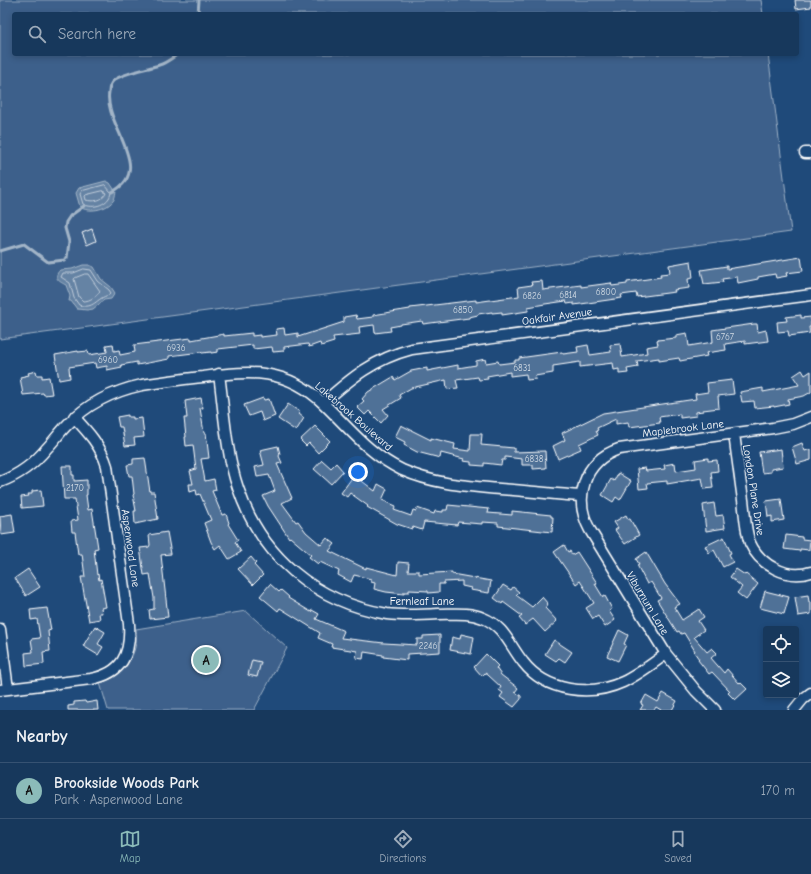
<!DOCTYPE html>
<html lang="en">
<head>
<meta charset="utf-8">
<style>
  :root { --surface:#17385c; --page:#244365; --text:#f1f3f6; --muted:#9eacbb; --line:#365272; --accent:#8bbbb9 }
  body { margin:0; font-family:"Comic Neue",sans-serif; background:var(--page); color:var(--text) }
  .controls { position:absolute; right:12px; bottom:12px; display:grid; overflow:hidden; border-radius:4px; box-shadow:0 2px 6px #0003 }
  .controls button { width:36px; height:36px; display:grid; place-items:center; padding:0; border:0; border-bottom:1px solid var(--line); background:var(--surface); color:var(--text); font:20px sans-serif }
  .you { position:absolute; left:358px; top:472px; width:14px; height:14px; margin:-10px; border:3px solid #fff; border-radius:50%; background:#1a73e8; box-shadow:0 0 0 6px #1a73e833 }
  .badge { display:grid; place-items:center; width:26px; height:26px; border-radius:50%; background:var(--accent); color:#111; font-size:13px; font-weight:700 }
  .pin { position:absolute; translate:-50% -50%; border:2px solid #fff; box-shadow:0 1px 4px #0006 }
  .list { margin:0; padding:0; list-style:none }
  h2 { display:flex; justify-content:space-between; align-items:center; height:52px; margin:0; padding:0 16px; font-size:17px }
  h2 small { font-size:13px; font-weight:400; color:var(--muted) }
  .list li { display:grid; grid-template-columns:26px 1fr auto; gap:12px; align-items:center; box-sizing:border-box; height:56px; padding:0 16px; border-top:1px solid var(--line) }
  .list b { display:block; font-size:15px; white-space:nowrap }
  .list p { margin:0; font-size:13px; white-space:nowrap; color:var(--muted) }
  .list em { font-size:13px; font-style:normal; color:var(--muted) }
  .icon { flex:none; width:22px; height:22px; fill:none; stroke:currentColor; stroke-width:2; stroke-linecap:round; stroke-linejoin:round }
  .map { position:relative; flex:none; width:811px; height:710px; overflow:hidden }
  .search { position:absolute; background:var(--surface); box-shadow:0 2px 6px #0003; left:12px; right:12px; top:12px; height:44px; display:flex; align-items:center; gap:10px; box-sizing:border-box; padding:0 14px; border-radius:4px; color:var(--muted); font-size:15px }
  .sheet { height:108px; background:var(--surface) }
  nav { display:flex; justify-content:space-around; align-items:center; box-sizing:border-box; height:56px; border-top:1px solid var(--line); background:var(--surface); font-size:11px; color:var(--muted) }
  nav a { display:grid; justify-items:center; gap:2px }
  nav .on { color:var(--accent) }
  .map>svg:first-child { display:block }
  .green { fill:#3c618b; stroke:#9eb0c5 }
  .water { fill:#6583a4; stroke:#a3b5c8 }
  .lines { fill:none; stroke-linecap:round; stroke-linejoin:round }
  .shore { stroke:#c1cddb; stroke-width:1 }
  .stream { stroke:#a3b5c8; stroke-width:3 }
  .building { fill:#507197; stroke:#fff }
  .minor-casing { stroke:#fff; stroke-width:13 }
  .minor { stroke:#1f4a7a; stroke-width:10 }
  .labels { text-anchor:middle; stroke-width:3; stroke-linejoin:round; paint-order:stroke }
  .number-label { font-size:9px; fill:#d3dce5 }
  .street-label { font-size:11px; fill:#fff; stroke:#1f4a7a }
</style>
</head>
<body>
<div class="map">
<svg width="811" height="710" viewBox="0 0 811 710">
  <rect width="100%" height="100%" fill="#1f4a7a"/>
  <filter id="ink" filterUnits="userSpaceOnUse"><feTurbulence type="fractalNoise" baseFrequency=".025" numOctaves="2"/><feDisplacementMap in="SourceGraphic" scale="8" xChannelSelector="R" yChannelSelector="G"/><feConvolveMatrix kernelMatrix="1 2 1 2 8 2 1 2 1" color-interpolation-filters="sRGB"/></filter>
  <g filter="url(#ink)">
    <!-- green -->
    <path class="green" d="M 0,0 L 761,0 L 763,14 L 14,14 L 14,54 L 768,54 L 791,232 L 0,339 Z
      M 246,611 L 287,648 L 254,710 L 108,710 L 100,683 C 123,677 140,653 136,629 Z"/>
    <!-- water -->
    <path class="water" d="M 106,181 L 110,183 L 116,192 C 115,195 115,199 113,201 C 106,210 88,213 80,207 L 76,193 L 79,188 Z
      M 83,265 L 89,265 L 94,267 L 101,279 L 111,287 L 115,293 L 111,299 L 104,300 L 93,309 L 87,310 L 77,309 L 71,301 L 69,301 L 70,296 L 66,285 C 60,282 52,278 60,270 L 72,269 Z"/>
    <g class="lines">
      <!-- shore -->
      <path class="shore" d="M 105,185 L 111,192 C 110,204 93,210 83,204 L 80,194 L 82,191 Z
        M 103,191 L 106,193 C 103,201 93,202 86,200 L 85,196 L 86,195 Z
        M 84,269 L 91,270 L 98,281 L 109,290 L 111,293 L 109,295 C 96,298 94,310 79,305 L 74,298 L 70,283 L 61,277 L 63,273 L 73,273 Z
        M 85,274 L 88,274 L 100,291 C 96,296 91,301 83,301 L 79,297 L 74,279 L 75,278 Z"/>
      <!-- stream -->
      <path class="stream" d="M 198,14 L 199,0
        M 112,192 C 156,170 103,124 109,92 C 109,88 110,84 113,81 C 121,73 148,69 159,65 C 166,63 172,58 178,54
        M 0,251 L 24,244 L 48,262 L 64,260 L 67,258 L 69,242 L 65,228 L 66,222 L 70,216 L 84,206"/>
    </g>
    <!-- building -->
    <path class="building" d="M 795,0 L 811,0 L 811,7 L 796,9 Z
      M 92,229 L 96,241 L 87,245 L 82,233 Z
      M 801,257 L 803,271 L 786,273 L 787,276 L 776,278 L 775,274 L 758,277 L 758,279 L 738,283 L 737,277 L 722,279 L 723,282 L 704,284 L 701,270 L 727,266 L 727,269 Z
      M 691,261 L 693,278 L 688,279 L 689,288 L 674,290 L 675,292 L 637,297 L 636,293 L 621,295 L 622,298 L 574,305 L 574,303 L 567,304 L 566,301 L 545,304 L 528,307 L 528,311 L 502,315 L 502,312 L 492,313 L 492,312 L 478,314 L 478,315 L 469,317 L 469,318 L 423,324 L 422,321 L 401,324 L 401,325 L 390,327 L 391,331 L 375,333 L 374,325 L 359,327 L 360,334 L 333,337 L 334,342 L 321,346 L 320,343 L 309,347 L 308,344 L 284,347 L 284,351 L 273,352 L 272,347 L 253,349 L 253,345 L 218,349 L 218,352 L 211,353 L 211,352 L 202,353 L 201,352 L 169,356 L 169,359 L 137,365 L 137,362 L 121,365 L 122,367 L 107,370 L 107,366 L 96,368 L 95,363 L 69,367 L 70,378 L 59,380 L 55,355 L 78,351 L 78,352 L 88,351 L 89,355 L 107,352 L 106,345 L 113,344 L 114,351 L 119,350 L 120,355 L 135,352 L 134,345 L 191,338 L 191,340 L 224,334 L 224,336 L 252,333 L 252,336 L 260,335 L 260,337 L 277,335 L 276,329 L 284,328 L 285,335 L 298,333 L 298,337 L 344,322 L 344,317 L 356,315 L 357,319 L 373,317 L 373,315 L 410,309 L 410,308 L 476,300 L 476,302 L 519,296 L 518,287 L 532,285 L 531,282 L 542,281 L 543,290 L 581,285 L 581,287 L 611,283 L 612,286 L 627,284 L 627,282 L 661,277 L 660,274 L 670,273 L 669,265 Z
      M 801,315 L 801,318 L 811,317 L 811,327 L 809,327 L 810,333 L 789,336 L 788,331 L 778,332 L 777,322 L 787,321 L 786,317 Z
      M 754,324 L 757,324 L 758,332 L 766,330 L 768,341 L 745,344 L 745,341 L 725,344 L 726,350 L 706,353 L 707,356 L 680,361 L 679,358 L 659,361 L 659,358 L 637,361 L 638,367 L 627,369 L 628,373 L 619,374 L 619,369 L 614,370 L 613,363 L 580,367 L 580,362 L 553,366 L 553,373 L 535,376 L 536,379 L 527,380 L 526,374 L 510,376 L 510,372 L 487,376 L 488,379 L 479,380 L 478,377 L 456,380 L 458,388 L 447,389 L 446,380 L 411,388 L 399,395 L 401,398 L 383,409 L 388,415 L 381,423 L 369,411 L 365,415 L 357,407 L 364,401 L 362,399 L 368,392 L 393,377 L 395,380 L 411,371 L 427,368 L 427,371 L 458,365 L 458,368 L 476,365 L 476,361 L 485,359 L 486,363 L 498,361 L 499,364 L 515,362 L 515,360 L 519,360 L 519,358 L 562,352 L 563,354 L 578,352 L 577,347 L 588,345 L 590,355 L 611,352 L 610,345 L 620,344 L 622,357 L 647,353 L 646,347 L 658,345 L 657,340 L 676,338 L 676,335 L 687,333 L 689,346 L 713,342 L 712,330 Z
      M 802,370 L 805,375 L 811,371 L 811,392 L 804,396 L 788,399 L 789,404 L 774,407 L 774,406 L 755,408 L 754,401 L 742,402 L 740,392 L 763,388 L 763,392 L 799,385 L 793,376 Z
      M 36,371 L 37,375 L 42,375 L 42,378 L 49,377 L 52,394 L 44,395 L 43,393 L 23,395 L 20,377 L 29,375 L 28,373 Z
      M 732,380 L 734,394 L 718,396 L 719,408 L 703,410 L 703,411 L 696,412 L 696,416 L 680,418 L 680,414 L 659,417 L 660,423 L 629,427 L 628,422 L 616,424 L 616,419 L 597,428 L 598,430 L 596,431 L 598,435 L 579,444 L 581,449 L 558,459 L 553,446 L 565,440 L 562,433 L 603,413 L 696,399 L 695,394 L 708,392 L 707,383 Z
      M 201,398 L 203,408 L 200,408 L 204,433 L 206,433 L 209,458 L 201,459 L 205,481 L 214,479 L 216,490 L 212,491 L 222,515 L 226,514 L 229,523 L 228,524 L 238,540 L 235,542 L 241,552 L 229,559 L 220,545 L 215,549 L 211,542 L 204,523 L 211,520 L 200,494 L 197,495 L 196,490 L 190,492 L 189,484 L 193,484 L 190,471 L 196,469 L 193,445 L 186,446 L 185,437 L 186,437 L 184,418 L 187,418 L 185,401 Z
      M 263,398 L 264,400 L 269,399 L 275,416 L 263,421 L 260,412 L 249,416 L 244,405 Z
      M 288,404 L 300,412 L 299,414 L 304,418 L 296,431 L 278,419 Z
      M 128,415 L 128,417 L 133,417 L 133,419 L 142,418 L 144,437 L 134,438 L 135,445 L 125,446 L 122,427 L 119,427 L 117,417 Z
      M 401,425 L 431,440 L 431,438 L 455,444 L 454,449 L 470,451 L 471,434 L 482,434 L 481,445 L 514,448 L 514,452 L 545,451 L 546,468 L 533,469 L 533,465 L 522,465 L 522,459 L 505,457 L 505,460 L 502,460 L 501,465 L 484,463 L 484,466 L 471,465 L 471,462 L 463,461 L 464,459 L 441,453 L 440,458 L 417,452 L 404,445 L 405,442 L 395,437 Z
      M 315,426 L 330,441 L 318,453 L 309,443 L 306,446 L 300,440 Z
      M 802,443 L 805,451 L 811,449 L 811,460 L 797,464 L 792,447 Z
      M 278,446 L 280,454 L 279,456 L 282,463 L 277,464 L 292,498 L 282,503 L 296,522 L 298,521 L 306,532 L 321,545 L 327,538 L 335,544 L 329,551 L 366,569 L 366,567 L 397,575 L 398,562 L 409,563 L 408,571 L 419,571 L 419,574 L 452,572 L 452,574 L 491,581 L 489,593 L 470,590 L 471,588 L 462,586 L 462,581 L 444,582 L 444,584 L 439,584 L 439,592 L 428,593 L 428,591 L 409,590 L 409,592 L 404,592 L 404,594 L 386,592 L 374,589 L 375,583 L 371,582 L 371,579 L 354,575 L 351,582 L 338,575 L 339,571 L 320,562 L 318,564 L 309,557 L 311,555 L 290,537 L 289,538 L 268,506 L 263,496 L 275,491 L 269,475 L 257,477 L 255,467 L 264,465 L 260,450 Z
      M 781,449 L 783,467 L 771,469 L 771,472 L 762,473 L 759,452 Z
      M 145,458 L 150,492 L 154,492 L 158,519 L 135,524 L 134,511 L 136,511 L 133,495 L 134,494 L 132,476 L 129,476 L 127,465 L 133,464 L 133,459 Z
      M 708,458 L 708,461 L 717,460 L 718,471 L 711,472 L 713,488 L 704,489 L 702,478 L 667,484 L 667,481 L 647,483 L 648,488 L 639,489 L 637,469 L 645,468 L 646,471 L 665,469 L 664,465 L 675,463 L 676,471 L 683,470 L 696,468 L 695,460 Z
      M 322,460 L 331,468 L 336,463 L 343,471 L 331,484 L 314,469 Z
      M 62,466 L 72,466 L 72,475 L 74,475 L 74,481 L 87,480 L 87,495 L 86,495 L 88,510 L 92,509 L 98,548 L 94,549 L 97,575 L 98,574 L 99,580 L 101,579 L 106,607 L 101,608 L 102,613 L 99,613 L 100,619 L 89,621 L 81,577 L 85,577 L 82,554 L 78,554 L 75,532 L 72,532 L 71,521 L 78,520 L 75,499 L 64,499 Z
      M 618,473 L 631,481 L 620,500 L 616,497 L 613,502 L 602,495 L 611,479 L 614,481 Z
      M 354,475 L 375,491 L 378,484 L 387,489 L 382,500 L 396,506 L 394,510 L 411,516 L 413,510 L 416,511 L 417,508 L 434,514 L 435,511 L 443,512 L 443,510 L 447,510 L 448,505 L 489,509 L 488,513 L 512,515 L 512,511 L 551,515 L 551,517 L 553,517 L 552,532 L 498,526 L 498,523 L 482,522 L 482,524 L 458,522 L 457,525 L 424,522 L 422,530 L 413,527 L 412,529 L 397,524 L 367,507 L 368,506 L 350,493 L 347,497 L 341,493 Z
      M 41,490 L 43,506 L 22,508 L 21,497 L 29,496 L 28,494 L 32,494 L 32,491 Z
      M 781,499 L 784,520 L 772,522 L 772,516 L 768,517 L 766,501 Z
      M 714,503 L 716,516 L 723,515 L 725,528 L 706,531 L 703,505 Z
      M 12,514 L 15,533 L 1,535 L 0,516 Z
      M 626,515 L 628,519 L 630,519 L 639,535 L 625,544 L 615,530 L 618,528 L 614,522 Z
      M 167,532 L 171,554 L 161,555 L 168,617 L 150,619 L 149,610 L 154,609 L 154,598 L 150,574 L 144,575 L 140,548 L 149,547 L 150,545 L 149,535 Z
      M 786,535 L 802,537 L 802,539 L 810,540 L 809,550 L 800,549 L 800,551 L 784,549 Z
      M 724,537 L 731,553 L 729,554 L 733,562 L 723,567 L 714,550 L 709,553 L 705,546 Z
      M 564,545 L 568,552 L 570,551 L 572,555 L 577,552 L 597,583 L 595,584 L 603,597 L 605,596 L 612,609 L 609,611 L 615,620 L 605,627 L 598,616 L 593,619 L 586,608 L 594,603 L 580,581 L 576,584 L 554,552 Z
      M 646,552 L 665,584 L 680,604 L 674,607 L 682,620 L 699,609 L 704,617 L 698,621 L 704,630 L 694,637 L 707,652 L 712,648 L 717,653 L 711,658 L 724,673 L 727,669 L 739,683 L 740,682 L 747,689 L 735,700 L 728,693 L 730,691 L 712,672 L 709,674 L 698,660 L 699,659 L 694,652 L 695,651 L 684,633 L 681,634 L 679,631 L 677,632 L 657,600 L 661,598 L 651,582 L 647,584 L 637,565 L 639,564 L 636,559 Z
      M 251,557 L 256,563 L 254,565 L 263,575 L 253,585 L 238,569 Z
      M 28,569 L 40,587 L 26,596 L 15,578 Z
      M 736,569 L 745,575 L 746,574 L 758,584 L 746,600 L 737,593 L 742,587 L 730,577 Z
      M 270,584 L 279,592 L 281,590 L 289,597 L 288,598 L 311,612 L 312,610 L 319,614 L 316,619 L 344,631 L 341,638 L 384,643 L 417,645 L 417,639 L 423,639 L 423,636 L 440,635 L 440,652 L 407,654 L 407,660 L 383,657 L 383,655 L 364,652 L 363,659 L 356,658 L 357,651 L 331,647 L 332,644 L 318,638 L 320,633 L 280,608 L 278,611 L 260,596 Z
      M 503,585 L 511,590 L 513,587 L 519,592 L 516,595 L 532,607 L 542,597 L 548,604 L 545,608 L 557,621 L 545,632 L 533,619 L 525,625 L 519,618 L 522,616 L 503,602 L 502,604 L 494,598 Z
      M 765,591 L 789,597 L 784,614 L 760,608 Z
      M 808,595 L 809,602 L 811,602 L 811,614 L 798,616 L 795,597 Z
      M 47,608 L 51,630 L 48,631 L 50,651 L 43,652 L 44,664 L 26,666 L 25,653 L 33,652 L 31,639 L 40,638 L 37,619 L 31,620 L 30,610 Z
      M 95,626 L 105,632 L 98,644 L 103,647 L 98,655 L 83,646 Z
      M 619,630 L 628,635 L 624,644 L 626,645 L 618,661 L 607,656 Z
      M 461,634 L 474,637 L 471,654 L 450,650 L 452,637 L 460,639 Z
      M 554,640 L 572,652 L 565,662 L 559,658 L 556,661 L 545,654 Z
      M 486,654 L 498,666 L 496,668 L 501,675 L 518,688 L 515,692 L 521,696 L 521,699 L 514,707 L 500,697 L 503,693 L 499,690 L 501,687 L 488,675 L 485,673 L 482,676 L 474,667 Z
      M 252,660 L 261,662 L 257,677 L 248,675 Z
      M 663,693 L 677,701 L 672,710 L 661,710 L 656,707 L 654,710 L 640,710 L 643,705 L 641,704 L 646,695 L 658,702 Z
      M 85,701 L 86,703 L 97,701 L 98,710 L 68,710 L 68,706 L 74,705 L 74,702 Z"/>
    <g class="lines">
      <!-- minor casing -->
      <g class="minor-casing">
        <path id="minor" d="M 805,153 L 811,153
          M 219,374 C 224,411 226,453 238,488 C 261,557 316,602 387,614 C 404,616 422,615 439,614 C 454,614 469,612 483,618 C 504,626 510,646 523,662 C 546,692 590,697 623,682 C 638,675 652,664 666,654
          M 323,403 C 351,378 374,359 412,349 L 811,295
          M 734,434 C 737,456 740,478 743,500 C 745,514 745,530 750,543 C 760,565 787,580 811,572
          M 0,482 C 19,475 34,464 47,448 C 54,441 60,432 67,425 C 87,404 114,391 142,385 C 162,382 182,379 203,377 C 250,370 287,368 324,404 C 349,428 370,455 402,470 C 434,484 466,486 500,489 C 527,491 554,494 581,496
          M 0,629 L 8,689
          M 0,690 L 91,679 C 122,673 131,655 129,624 L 107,466 C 101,446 88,432 74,417
          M 715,710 L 696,691 L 666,654 L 590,530 C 573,499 583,461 619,449 L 773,428 L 793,424 L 811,417
          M 794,710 L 803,699 L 811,693"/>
      </g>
      <!-- minor -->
      <use href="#minor" class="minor"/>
    </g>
  </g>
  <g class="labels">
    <!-- number labels -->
    <g class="number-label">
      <text x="606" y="295">6800</text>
      <text x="568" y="298">6814</text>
      <text x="532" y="299">6826</text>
      <text x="463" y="313">6850</text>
      <text x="725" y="340">6767</text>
      <text x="176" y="351">6936</text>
      <text x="108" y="363">6960</text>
      <text x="522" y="371">6831</text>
      <text x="534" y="462">6838</text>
      <text x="75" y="491">2170</text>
      <text x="428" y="649">2246</text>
    </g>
    <!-- street labels -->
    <g class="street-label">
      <text transform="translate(557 316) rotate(-8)" y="4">Oakfair Avenue</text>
      <text transform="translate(354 416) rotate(41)" y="4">Lakebrook Boulevard</text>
      <text transform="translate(683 428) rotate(-7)" y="4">Maplebrook Lane</text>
      <text transform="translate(754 490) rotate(81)" y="4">London Plane Drive</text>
      <text transform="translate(131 548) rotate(82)" y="4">Aspenwood Lane</text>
      <text x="422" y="605">Fernleaf Lane</text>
      <text transform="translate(648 603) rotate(59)" y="4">Viburnum Lane</text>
    </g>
  </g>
</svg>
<div class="controls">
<button><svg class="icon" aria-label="locate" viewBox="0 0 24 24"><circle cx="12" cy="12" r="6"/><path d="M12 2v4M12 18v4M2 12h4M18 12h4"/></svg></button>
<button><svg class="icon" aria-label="layers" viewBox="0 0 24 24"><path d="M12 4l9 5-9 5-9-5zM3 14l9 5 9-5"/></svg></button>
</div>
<div class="you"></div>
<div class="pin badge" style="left:206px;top:660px">A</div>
<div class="search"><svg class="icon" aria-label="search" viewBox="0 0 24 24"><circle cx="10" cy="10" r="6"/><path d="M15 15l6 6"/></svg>Search here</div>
</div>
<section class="sheet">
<h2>Nearby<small></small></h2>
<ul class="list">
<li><span class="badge">A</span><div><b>Brookside Woods Park</b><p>Park · Aspenwood Lane</p></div><em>170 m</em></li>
</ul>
</section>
<nav>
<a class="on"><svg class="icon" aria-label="map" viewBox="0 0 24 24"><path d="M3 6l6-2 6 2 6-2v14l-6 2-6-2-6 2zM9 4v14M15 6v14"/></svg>Map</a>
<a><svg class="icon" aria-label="directions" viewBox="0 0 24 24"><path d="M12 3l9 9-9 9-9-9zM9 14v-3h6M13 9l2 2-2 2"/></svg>Directions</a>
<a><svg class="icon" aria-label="saved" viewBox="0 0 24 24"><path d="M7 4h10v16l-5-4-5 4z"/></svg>Saved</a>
</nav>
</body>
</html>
